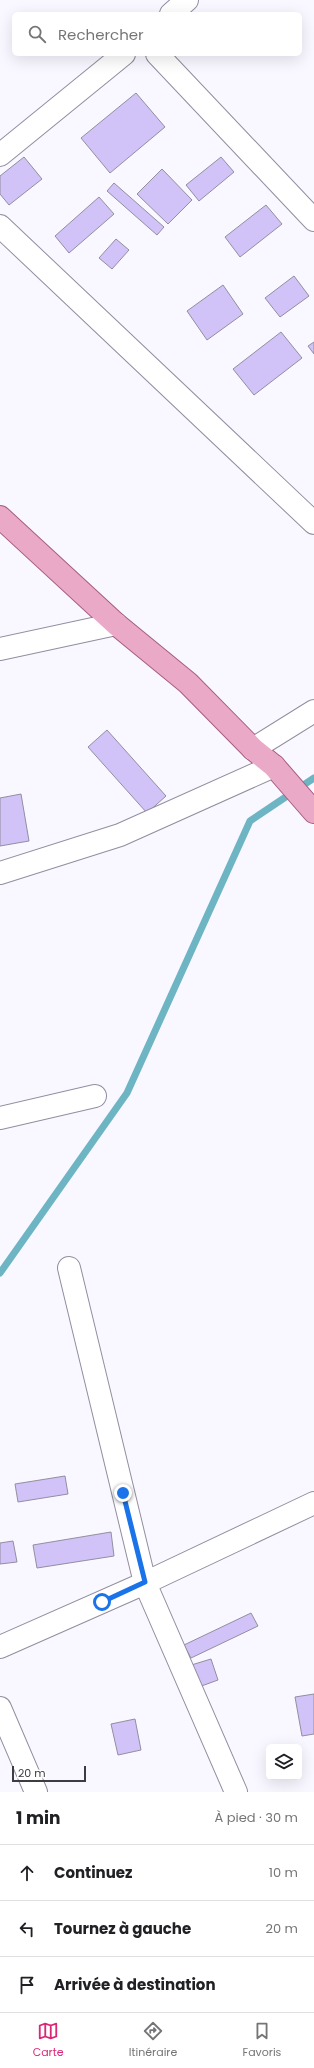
<!DOCTYPE html>
<html lang="fr">
<head>
<meta charset="utf-8">
<style>
  :root { --surface:#fff; --page:#f2f2f2; --text:#202124; --muted:#757577; --line:#e0e0e0; --accent:#db2777 }
  body { margin:0; font-family:Poppins,sans-serif; background:var(--page); color:var(--text) }
  .controls { position:absolute; right:12px; bottom:12px; display:grid; overflow:hidden; border-radius:6px; box-shadow:0 4px 16px #0002 }
  .controls button { width:36px; height:36px; display:grid; place-items:center; padding:0; border:0; border-bottom:1px solid var(--line); background:var(--surface); color:var(--text); font:20px sans-serif }
  .scale { position:absolute; left:12px; bottom:10px; width:74px; box-sizing:border-box; padding-left:4px; border:2px solid #3e3c43; border-top:0; font-size:11px; line-height:14px; white-space:nowrap; color:#3e3c43; -webkit-text-stroke:3px #fff; paint-order:stroke }
  .stop { position:absolute; width:12px; height:12px; margin:-9px; border:3px solid #1a73e8; border-radius:50%; background:#fff }
  .stop.end { background:#1a73e8; border-color:#fff; box-shadow:0 1px 4px #0008 }
  .list { margin:0; padding:0; list-style:none }
  h2 { display:flex; justify-content:space-between; align-items:center; height:52px; margin:0; padding:0 16px; font-size:17px }
  h2 small { font-size:13px; font-weight:400; color:var(--muted) }
  .list li { display:grid; grid-template-columns:26px 1fr auto; gap:12px; align-items:center; box-sizing:border-box; height:56px; padding:0 16px; border-top:1px solid var(--line) }
  .list b { display:block; font-size:15px; white-space:nowrap }
  .list em { font-size:13px; font-style:normal; color:var(--muted) }
  .icon { flex:none; width:22px; height:22px; fill:none; stroke:currentColor; stroke-width:2; stroke-linecap:round; stroke-linejoin:round }
  .map { position:relative; flex:none; width:314px; height:1792px; overflow:hidden }
  .search { position:absolute; background:var(--surface); box-shadow:0 4px 16px #0002; left:12px; right:12px; top:12px; height:44px; display:flex; align-items:center; gap:10px; box-sizing:border-box; padding:0 14px; border-radius:6px; color:var(--muted); font-size:15px }
  .sheet { height:220px; background:var(--surface) }
  nav { display:flex; justify-content:space-around; align-items:center; box-sizing:border-box; height:56px; border-top:1px solid var(--line); background:var(--surface); font-size:11px; color:var(--muted) }
  nav a { display:grid; justify-items:center; gap:2px }
  nav .on { color:var(--accent) }
  .map>svg:first-child { display:block }
  .lines { fill:none; stroke-linecap:round; stroke-linejoin:round }
  .stream { stroke:#6eb5c4; stroke-width:7 }
  .building { fill:#d1c3f8; stroke:#938e9f }
  .minor-casing { stroke:#928e9f; stroke-width:24 }
  .major-casing { stroke:#a55e82; stroke-width:24 }
  .minor { stroke:#fff; stroke-width:22 }
  .major { stroke:#eba9c8; stroke-width:22 }
  .route { stroke:#1a73e8; stroke-width:5 }
</style>
</head>
<body>
<div class="map">
<svg width="314" height="1792" viewBox="0 0 314 1792">
  <rect width="100%" height="100%" fill="#f9f7ff"/>
  <g class="lines">
    <!-- stream -->
    <path class="stream" d="M 0,1273 L 127,1093 L 250,821 L 314,778"/>
  </g>
  <!-- building -->
  <path class="building" d="M 136,93 L 165,127 L 110,173 L 81,138 Z
    M 24,157 L 42,179 L 9,205 L 0,194 L 0,176 Z
    M 221,157 L 234,172 L 199,201 L 186,185 Z
    M 162,169 L 192,200 L 168,224 L 137,194 Z
    M 114,183 L 164,227 L 157,235 L 107,191 Z
    M 99,197 L 114,214 L 69,253 L 55,236 Z
    M 266,205 L 282,224 L 240,257 L 225,237 Z
    M 116,239 L 129,250 L 112,269 L 99,258 Z
    M 294,276 L 309,296 L 280,317 L 265,298 Z
    M 223,285 L 243,314 L 207,340 L 187,311 Z
    M 281,332 L 302,358 L 254,395 L 233,369 Z
    M 314,342 L 314,354 L 308,346 Z
    M 107,730 L 166,796 L 147,813 L 88,747 Z
    M 21,794 L 29,841 L 0,846 L 0,798 Z
    M 65,1476 L 68,1494 L 18,1502 L 15,1484 Z
    M 111,1532 L 114,1556 L 37,1568 L 33,1545 Z
    M 13,1541 L 17,1562 L 0,1564 L 0,1543 Z
    M 251,1613 L 258,1626 L 191,1658 L 184,1645 Z
    M 211,1659 L 218,1680 L 196,1688 L 188,1666 Z
    M 314,1694 L 314,1734 L 302,1736 L 295,1697 Z
    M 135,1719 L 141,1750 L 118,1755 L 111,1724 Z"/>
  <g class="lines">
    <!-- minor casing -->
    <g class="minor-casing">
      <path id="minor" d="M 171,14 L 187,0
        M 157,54 L 314,220
        M 0,155 L 124,54
        M 0,226 L 314,523
        M 0,649 L 116,624
        M 253,749 L 314,711
        M 0,873 L 120,835 L 274,766
        M 0,1118 L 95,1096
        M 69,1268 L 145,1583 L 236,1792
        M 0,1647 L 145,1583 L 314,1503
        M 0,1708 L 36,1792"/>
    </g>
    <!-- major casing -->
    <g class="major-casing">
      <path id="major" d="M 0,517 L 116,624 L 188,683 L 253,749 L 274,766 L 314,812"/>
    </g>
    <!-- minor -->
    <use href="#minor" class="minor"/>
    <!-- major -->
    <use href="#major" class="major"/>
  </g>
  <g class="lines">
    <!-- route -->
    <path class="route" d="M 102,1602 L 145,1582 L 123,1493"/>
  </g>
</svg>
<div class="controls">
<button><svg class="icon" aria-label="layers" viewBox="0 0 24 24"><path d="M12 4l9 5-9 5-9-5zM3 14l9 5 9-5"/></svg></button>
</div>
<div class="scale">20 m</div>
<div class="stop" style="left:102px;top:1602px"></div>
<div class="stop end" style="left:123px;top:1493px"></div>
<div class="search"><svg class="icon" aria-label="search" viewBox="0 0 24 24"><circle cx="10" cy="10" r="6"/><path d="M15 15l6 6"/></svg>Rechercher</div>
</div>
<section class="sheet">
<h2>1 min<small>À pied · 30 m</small></h2>
<ul class="list">
<li><svg class="icon" aria-label="ahead" viewBox="0 0 24 24"><path d="M12 20V5M6 11l6-6 6 6"/></svg><div><b>Continuez</b></div><em>10 m</em></li>
<li><svg class="icon" aria-label="left" viewBox="0 0 24 24"><path d="M17 20v-9H6M10 6l-5 5 5 5"/></svg><div><b>Tournez à gauche</b></div><em>20 m</em></li>
<li><svg class="icon" aria-label="arrive" viewBox="0 0 24 24"><path d="M6 21V4h12l-3 4 3 4H6"/></svg><div><b>Arrivée à destination</b></div></li>
</ul>
</section>
<nav>
<a class="on"><svg class="icon" aria-label="map" viewBox="0 0 24 24"><path d="M3 6l6-2 6 2 6-2v14l-6 2-6-2-6 2zM9 4v14M15 6v14"/></svg>Carte</a>
<a><svg class="icon" aria-label="directions" viewBox="0 0 24 24"><path d="M12 3l9 9-9 9-9-9zM9 14v-3h6M13 9l2 2-2 2"/></svg>Itinéraire</a>
<a><svg class="icon" aria-label="saved" viewBox="0 0 24 24"><path d="M7 4h10v16l-5-4-5 4z"/></svg>Favoris</a>
</nav>
</body>
</html>
